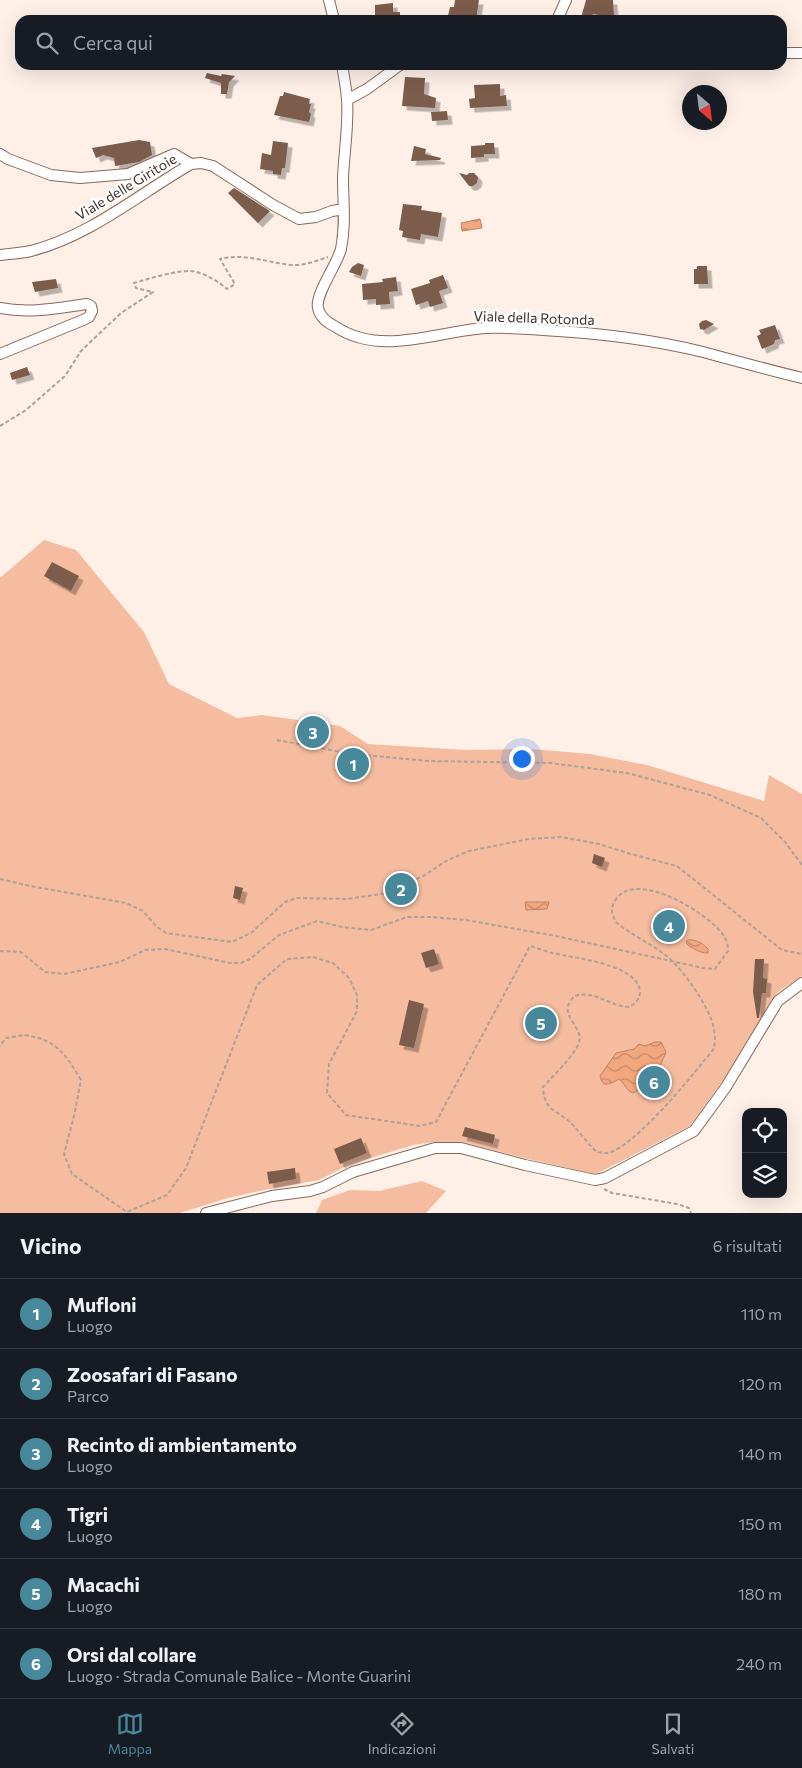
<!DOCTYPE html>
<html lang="it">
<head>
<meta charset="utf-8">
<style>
  :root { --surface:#171b24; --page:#20242c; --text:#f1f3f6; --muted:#9ea1a6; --line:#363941; --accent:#47899a }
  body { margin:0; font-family:Commissioner,sans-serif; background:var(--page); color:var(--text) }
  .controls { position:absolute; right:15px; bottom:15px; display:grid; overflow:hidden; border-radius:10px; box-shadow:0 5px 20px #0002 }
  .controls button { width:45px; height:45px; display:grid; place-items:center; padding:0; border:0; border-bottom:1px solid var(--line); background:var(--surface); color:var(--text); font:25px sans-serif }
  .compass { position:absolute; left:682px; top:85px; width:45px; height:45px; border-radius:50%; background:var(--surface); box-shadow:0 5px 20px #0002; rotate:152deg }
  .you { position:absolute; left:521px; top:758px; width:18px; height:18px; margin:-12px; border:4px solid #fff; border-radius:50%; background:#1a73e8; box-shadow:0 0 0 8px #1a73e833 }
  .badge { display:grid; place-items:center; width:32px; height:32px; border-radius:50%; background:var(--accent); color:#fff; font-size:16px; font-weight:700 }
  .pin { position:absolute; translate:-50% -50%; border:2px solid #fff; box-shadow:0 1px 5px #0006 }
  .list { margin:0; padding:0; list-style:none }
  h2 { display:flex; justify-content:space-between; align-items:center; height:65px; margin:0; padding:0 20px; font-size:21px }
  h2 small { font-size:16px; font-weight:400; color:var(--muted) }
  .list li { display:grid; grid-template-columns:32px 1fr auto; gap:15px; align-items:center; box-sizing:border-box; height:70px; padding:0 20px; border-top:1px solid var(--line) }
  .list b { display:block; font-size:19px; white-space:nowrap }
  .list p { margin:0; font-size:16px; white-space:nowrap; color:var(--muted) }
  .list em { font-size:16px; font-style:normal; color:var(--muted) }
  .icon { flex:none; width:28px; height:28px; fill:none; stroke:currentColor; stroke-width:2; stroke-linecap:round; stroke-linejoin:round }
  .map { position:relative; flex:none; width:802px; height:1213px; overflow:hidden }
  .search { position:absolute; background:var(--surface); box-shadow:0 5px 20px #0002; left:15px; right:15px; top:15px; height:55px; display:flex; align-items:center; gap:12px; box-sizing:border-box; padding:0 18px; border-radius:15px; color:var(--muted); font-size:19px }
  .sheet { height:485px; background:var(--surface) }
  nav { display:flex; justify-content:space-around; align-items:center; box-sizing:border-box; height:70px; border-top:1px solid var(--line); background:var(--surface); font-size:14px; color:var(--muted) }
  nav a { display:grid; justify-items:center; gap:2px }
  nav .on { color:var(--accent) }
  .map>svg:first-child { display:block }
  .green { fill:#f5bc9f }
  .water { fill:url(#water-waves); stroke:#bc8364 }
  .building { fill:#7c5c4b; filter:url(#shadow) }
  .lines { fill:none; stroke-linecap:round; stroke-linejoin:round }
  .minor-casing { stroke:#896857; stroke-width:12 }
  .path { stroke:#afa098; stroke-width:2; stroke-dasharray:4 2.5; stroke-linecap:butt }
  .minor { stroke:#fff; stroke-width:10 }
  .labels { text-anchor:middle; stroke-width:5; stroke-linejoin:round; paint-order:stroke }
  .street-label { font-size:14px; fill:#3c2e26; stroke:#fff }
</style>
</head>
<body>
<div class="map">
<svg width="802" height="1213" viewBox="0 0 802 1213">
  <defs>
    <pattern id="water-waves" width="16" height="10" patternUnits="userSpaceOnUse" patternTransform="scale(1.25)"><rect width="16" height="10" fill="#f3a77e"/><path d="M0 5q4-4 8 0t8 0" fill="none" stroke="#c68867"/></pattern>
    <filter id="shadow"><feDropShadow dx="4.5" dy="4.5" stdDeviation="0" flood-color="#0004"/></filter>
  </defs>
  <rect width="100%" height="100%" fill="#feefe7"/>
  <!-- green -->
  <path class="green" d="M 44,540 L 76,550 L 144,632 L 169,684 L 237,718 L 262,715 L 340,726 L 368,744 L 466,750 L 531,749 L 590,754 L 647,765 L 764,801 L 769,775 L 802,794 L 802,976 L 778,992 L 737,1061 L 690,1126 L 602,1171 L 594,1174 L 528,1159 L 463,1142 L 434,1142 L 413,1145 L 348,1165 L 319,1180 L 269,1189 L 228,1198 L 180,1213 L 0,1213 L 0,578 Z
    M 422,1181 L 446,1191 L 426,1213 L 316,1213 L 322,1200 L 350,1190 L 379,1191 Z"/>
  <!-- water -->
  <path class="water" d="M 480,219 L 482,228 L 462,231 L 461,223 Z
    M 525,902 L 549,902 L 547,909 L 526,910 Z
    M 687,940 C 696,939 702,943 708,949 L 708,953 C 703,954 690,948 686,943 Z
    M 655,1042 L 661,1042 L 666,1052 C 663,1059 660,1067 655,1073 C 653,1077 636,1093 633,1093 C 626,1091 624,1082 619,1079 C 610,1084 603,1089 600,1076 L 616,1053 L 634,1049 L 639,1044 L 645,1046 Z"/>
  <!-- building -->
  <path class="building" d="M 455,0 L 479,0 L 476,20 L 447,20 L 450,7 L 454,7 Z
    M 586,0 L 613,0 L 614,15 L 605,16 L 593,14 L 590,20 L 581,18 Z
    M 393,3 L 393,12 L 400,12 L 400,20 L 375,20 L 375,5 Z
    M 207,73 L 221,76 L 222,74 L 235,76 L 229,82 L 227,94 L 221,94 L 221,83 L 205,78 Z
    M 405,77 L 425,78 L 424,94 L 436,98 L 435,108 L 402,106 Z
    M 500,84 L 500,96 L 506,95 L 507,106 L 470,108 L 469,99 L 475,98 L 474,85 Z
    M 284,92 L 310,99 L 309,104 L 311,104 L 309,112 L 311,114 L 309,122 L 274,115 L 280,96 L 283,96 Z
    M 447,111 L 448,120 L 432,121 L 431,112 Z
    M 139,140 L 150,142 L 152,155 L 139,162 L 115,166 L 114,158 L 103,155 L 96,158 L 92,148 Z
    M 273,141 L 288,143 L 285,168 L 282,168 L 281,175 L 273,174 L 273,171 L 260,169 L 262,153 L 271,155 Z
    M 485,143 L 494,143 L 495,154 L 484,154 L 484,157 L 471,158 L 471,146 L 485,145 Z
    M 414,146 L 426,149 L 425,154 L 441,158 L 440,160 L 411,161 Z
    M 459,173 L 467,175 L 469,173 L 474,173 L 478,177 L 477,183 L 473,186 L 469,186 Z
    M 234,188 L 270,211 L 258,223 L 228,193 Z
    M 403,204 L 422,206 L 421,210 L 442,213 L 438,237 L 421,234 L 420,240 L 402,237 L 403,231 L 399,230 Z
    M 358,263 L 364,265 L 361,276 L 349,272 L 352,267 Z
    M 697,266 L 707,266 L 708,284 L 694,284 L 694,269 L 697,269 Z
    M 443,275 L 448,288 L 439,291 L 443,303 L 430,307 L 428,301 L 416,305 L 411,289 L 430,283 L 429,280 Z
    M 396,277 L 398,291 L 389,292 L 390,304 L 376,305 L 376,299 L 363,300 L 362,284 L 383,282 L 382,279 Z
    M 56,279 L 58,288 L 35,292 L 32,282 Z
    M 706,320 L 714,324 L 704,330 L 700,329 L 699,324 L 702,321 Z
    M 775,325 L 780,339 L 775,340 L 774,344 L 762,349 L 757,336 L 761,334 L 759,330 Z
    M 27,367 L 30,375 L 12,380 L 10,373 Z
    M 52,562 L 79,576 L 71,591 L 44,576 Z
    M 594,854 L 605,858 L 602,867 L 592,863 Z
    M 235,886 L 243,888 L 240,900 L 233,898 Z
    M 434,949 L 439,964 L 426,968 L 421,953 Z
    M 755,959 L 764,959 L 763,978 L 767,979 L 766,993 L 762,993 L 759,1018 L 757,1018 L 753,992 Z
    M 409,1000 L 424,1004 L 414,1048 L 399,1045 Z
    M 465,1127 L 495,1135 L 493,1144 L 462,1136 Z
    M 361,1138 L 367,1153 L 340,1164 L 334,1149 Z
    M 295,1168 L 296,1179 L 269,1184 L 267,1172 Z"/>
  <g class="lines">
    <!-- minor casing -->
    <g class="minor-casing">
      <path id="minor" d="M 329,0 L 334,20
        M 557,20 L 566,0
        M 782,53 L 802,53
        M 342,65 C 344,76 346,87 347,99 C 349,125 344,152 343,178 C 343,202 346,225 341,249 C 337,265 315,294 318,308 C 320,318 328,323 336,327 C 382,357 437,331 486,328 C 505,327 524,329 543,330 C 596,333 651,339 703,352 C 736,361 769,370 802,378
        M 347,100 L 367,89 L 400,65
        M 0,154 L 8,159 L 51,175 L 80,178 L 128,174 L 174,154 L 191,164
        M 0,255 C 10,254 21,253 31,251 C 90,236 139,194 191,164 L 201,163 L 213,166 L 273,205 L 299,219 L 316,217 L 332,211 L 344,209
        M 0,308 C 29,314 58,308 87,304 L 91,306 L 92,311 L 89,317 L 83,320 L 0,354
        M 206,1213 L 272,1196 L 310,1191 L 323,1187 L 353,1172 L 435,1148 L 461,1148 L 525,1165 L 595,1180 L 605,1178 L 694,1131 L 726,1087 L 778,1001 L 802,983"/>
    </g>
    <!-- path -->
    <path class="path" d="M 0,426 L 26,410 L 65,376 L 81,351 L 121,313 L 153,292 L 136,288 L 134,283 C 147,279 178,270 192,271 C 204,273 218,281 227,289 L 235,284 L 220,259 C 244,253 266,262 290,265 C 303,266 316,261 328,257
      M 277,740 L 352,754 L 429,761 L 550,763 L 627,773 L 710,795 L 761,818 L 785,842 L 802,865
      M 0,879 L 30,886 L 126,903 L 143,911 L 156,926 L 166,933 L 232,942 L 251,933 L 285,902 L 297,898 L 347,899 L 388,893 L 425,875 L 446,861 L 469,851 L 529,839 L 561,837 L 599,844 L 631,854 L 677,866 L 782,950 L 802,954
      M 0,951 L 21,952 L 45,972 L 64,974 L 120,962 L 145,950 L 165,949 L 230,963 L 241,963 L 250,959 L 279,935 L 317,921 L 342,927 L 371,930 L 407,917 L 430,917 L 466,920 L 556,936 L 703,968 L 715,969 L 728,951 C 728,946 727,941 724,936 C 710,914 638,870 617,898 C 610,906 611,914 616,922 C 633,937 656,945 672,961 C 687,976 700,995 709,1014 C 713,1022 717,1038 714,1047 C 713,1052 706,1058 703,1062 C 689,1080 626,1156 604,1153 C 603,1153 597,1152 597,1152 C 591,1148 578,1130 571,1123 C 556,1109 544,1111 543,1087 C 552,1077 576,1054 579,1042 C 583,1029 565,1019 568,1006 C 569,1003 572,999 574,996 C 596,990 608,1006 629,1007 C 635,1004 640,999 640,992 C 639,964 573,958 552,953 C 545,951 537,948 530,946 L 436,1122 L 420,1126 L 346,1115 L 327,1093 L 329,1064 L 357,1011 L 357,995 L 349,978 L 333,963 L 313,957 L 287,959 L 257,985 L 186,1168 L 167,1195 L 127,1212 L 72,1174 L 64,1154 L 74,1116 L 81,1080 C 67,1057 58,1041 30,1036 C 23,1034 14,1037 6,1038 L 0,1046
      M 604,1189 L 612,1193 L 677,1204 L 689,1208 L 691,1213"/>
    <!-- minor -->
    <use href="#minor" class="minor"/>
  </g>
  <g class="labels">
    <!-- street labels -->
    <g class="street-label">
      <text transform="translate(126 187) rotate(-31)" y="5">Viale delle Giritoie</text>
      <text transform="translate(534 318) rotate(2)" y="5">Viale della Rotonda</text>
    </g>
  </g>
</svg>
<div class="controls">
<button><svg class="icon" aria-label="locate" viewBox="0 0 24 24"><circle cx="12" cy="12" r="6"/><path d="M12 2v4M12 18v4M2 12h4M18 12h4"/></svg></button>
<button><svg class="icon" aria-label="layers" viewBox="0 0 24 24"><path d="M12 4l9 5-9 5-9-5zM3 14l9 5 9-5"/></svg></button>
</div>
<svg class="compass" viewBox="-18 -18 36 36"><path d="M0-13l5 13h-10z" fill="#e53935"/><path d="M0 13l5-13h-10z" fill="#9ea1a6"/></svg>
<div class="you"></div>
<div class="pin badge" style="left:353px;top:764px">1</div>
<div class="pin badge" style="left:401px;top:889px">2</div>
<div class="pin badge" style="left:313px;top:732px">3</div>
<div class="pin badge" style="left:669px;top:926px">4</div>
<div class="pin badge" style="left:541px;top:1023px">5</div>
<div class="pin badge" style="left:654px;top:1082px">6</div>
<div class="search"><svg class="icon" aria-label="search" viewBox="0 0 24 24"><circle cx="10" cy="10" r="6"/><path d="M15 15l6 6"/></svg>Cerca qui</div>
</div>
<section class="sheet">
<h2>Vicino<small>6 risultati</small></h2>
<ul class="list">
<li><span class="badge">1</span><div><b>Mufloni</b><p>Luogo</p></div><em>110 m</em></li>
<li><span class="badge">2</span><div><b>Zoosafari di Fasano</b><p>Parco</p></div><em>120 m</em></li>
<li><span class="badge">3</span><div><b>Recinto di ambientamento</b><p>Luogo</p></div><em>140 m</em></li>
<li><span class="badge">4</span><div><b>Tigri</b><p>Luogo</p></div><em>150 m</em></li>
<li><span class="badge">5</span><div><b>Macachi</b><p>Luogo</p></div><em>180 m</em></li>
<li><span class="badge">6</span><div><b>Orsi dal collare</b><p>Luogo · Strada Comunale Balice - Monte Guarini</p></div><em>240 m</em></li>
</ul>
</section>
<nav>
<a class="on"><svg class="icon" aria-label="map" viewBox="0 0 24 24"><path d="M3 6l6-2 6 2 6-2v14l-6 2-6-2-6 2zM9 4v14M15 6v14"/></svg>Mappa</a>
<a><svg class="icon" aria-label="directions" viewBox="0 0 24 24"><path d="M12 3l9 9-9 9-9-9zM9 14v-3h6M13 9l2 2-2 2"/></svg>Indicazioni</a>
<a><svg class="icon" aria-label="saved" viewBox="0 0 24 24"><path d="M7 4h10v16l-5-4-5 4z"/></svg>Salvati</a>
</nav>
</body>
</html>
